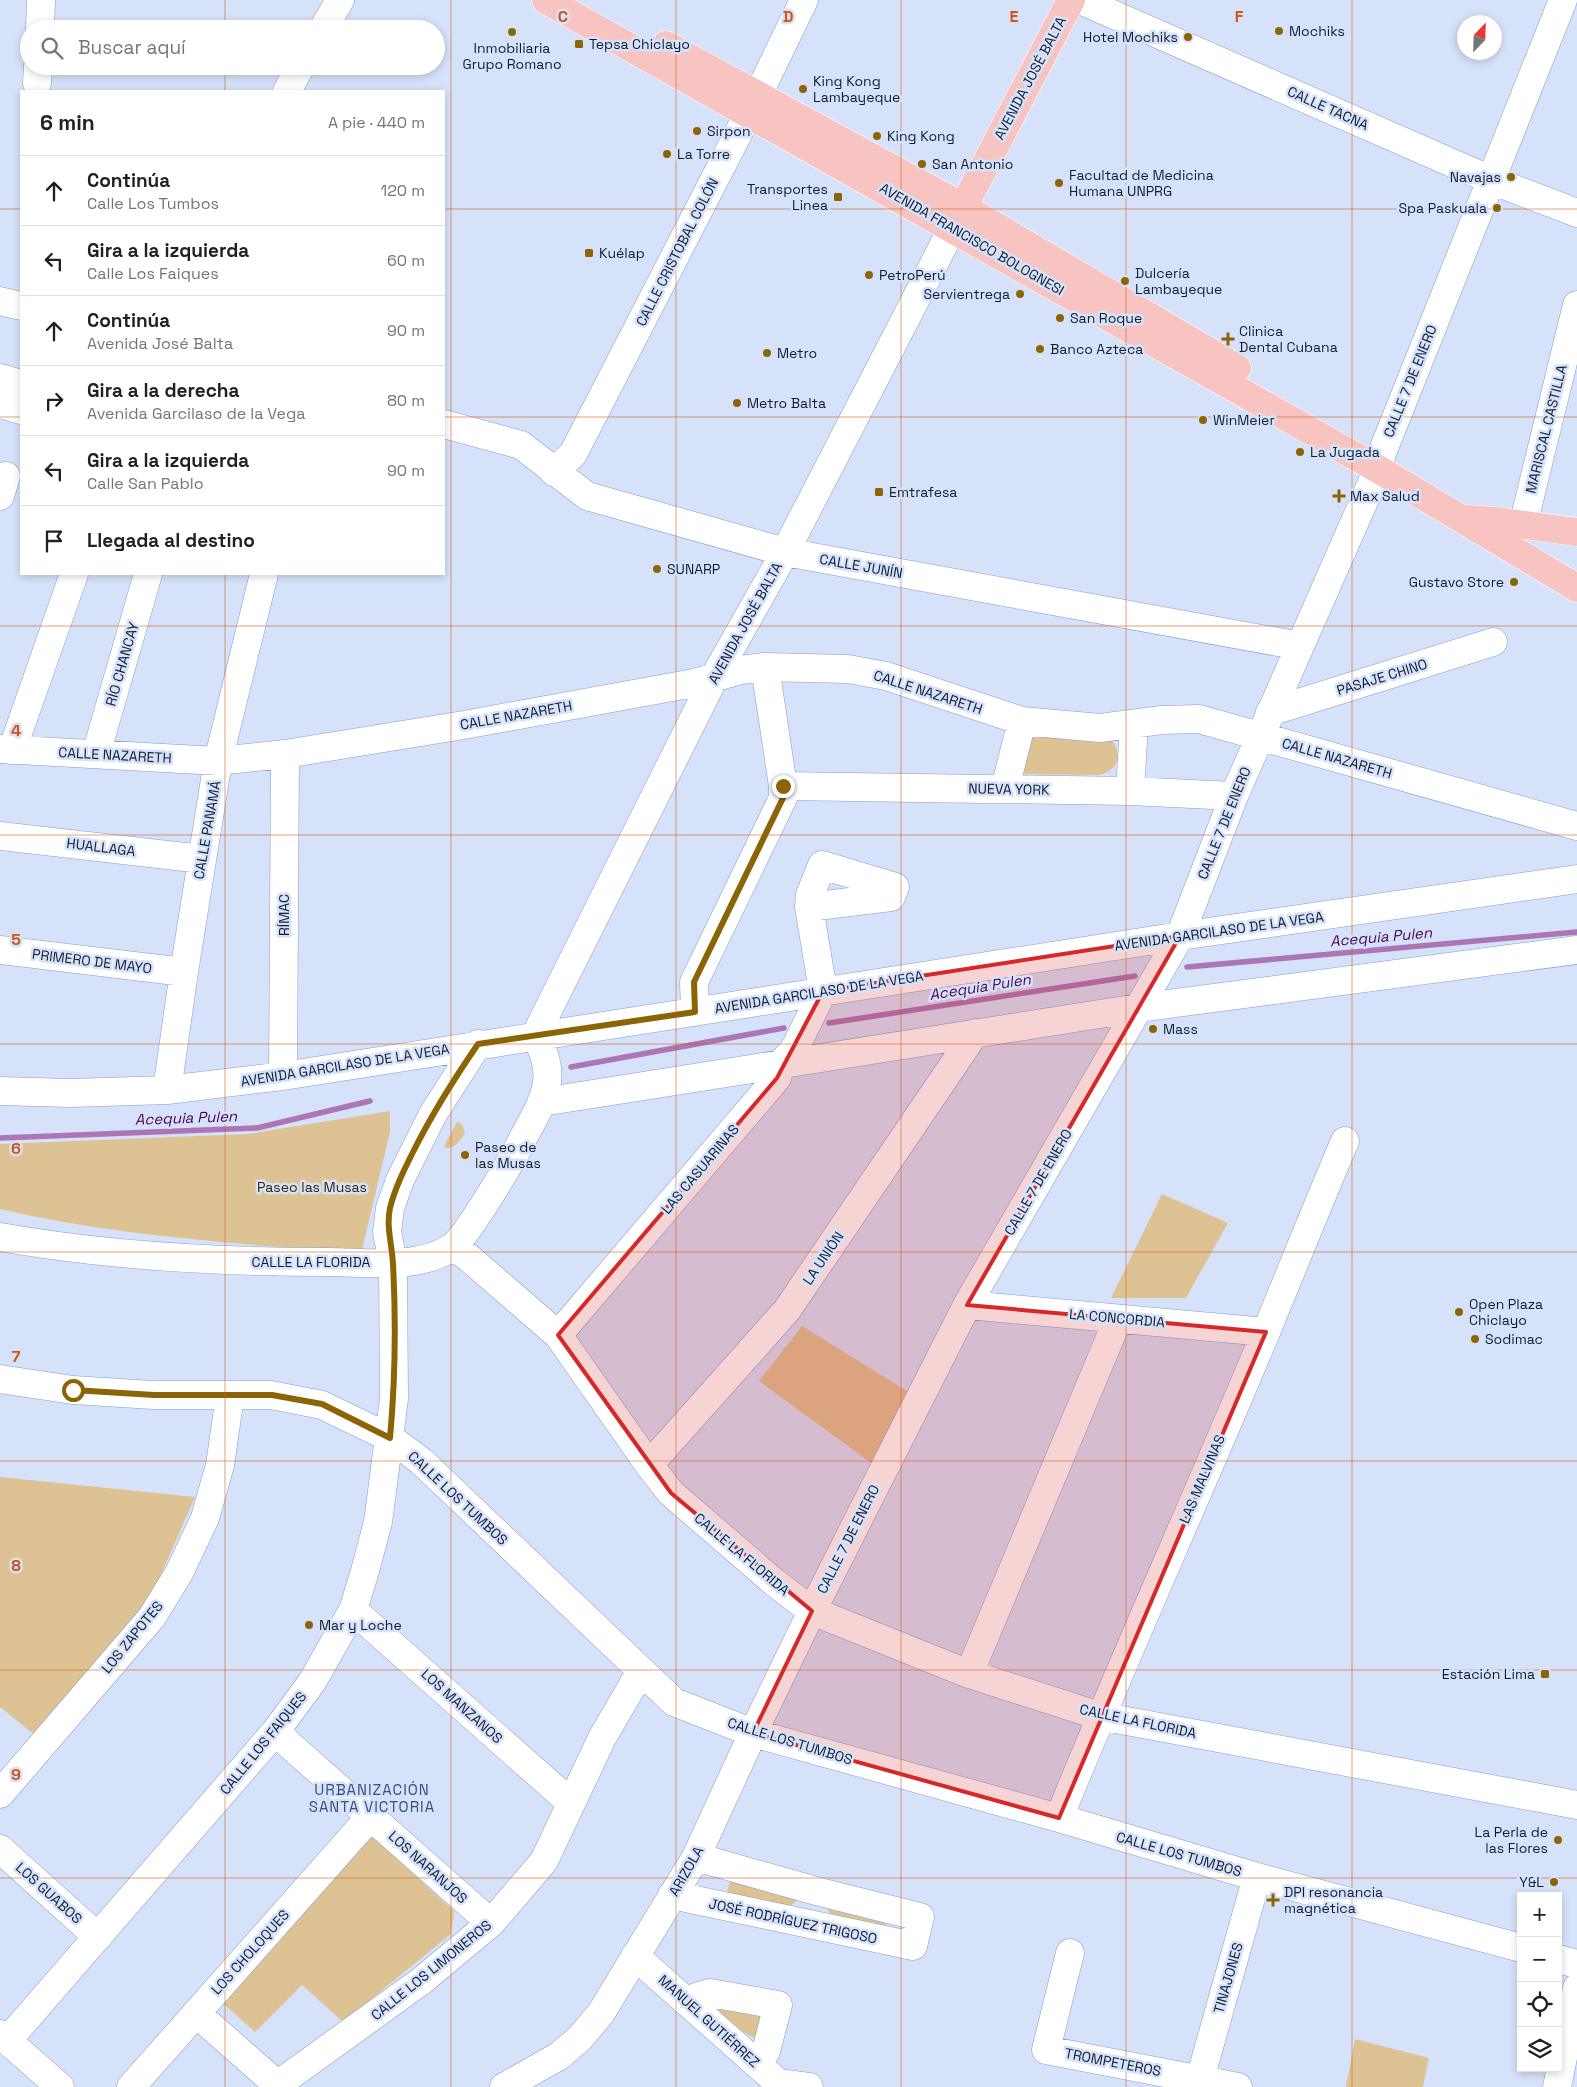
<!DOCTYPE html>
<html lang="es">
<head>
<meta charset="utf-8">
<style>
  :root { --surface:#fff; --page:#f6f6f6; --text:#202124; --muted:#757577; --line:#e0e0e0 }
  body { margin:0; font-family:"Space Grotesk",sans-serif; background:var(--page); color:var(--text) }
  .controls { position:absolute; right:15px; bottom:15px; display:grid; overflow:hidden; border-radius:0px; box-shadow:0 2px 8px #0003 }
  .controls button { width:45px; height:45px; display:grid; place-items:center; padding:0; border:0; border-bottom:1px solid var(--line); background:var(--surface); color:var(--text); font:25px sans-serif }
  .compass { position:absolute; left:1457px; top:15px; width:45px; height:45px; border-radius:50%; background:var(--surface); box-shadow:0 2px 8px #0003; rotate:23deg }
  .stop { position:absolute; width:15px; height:15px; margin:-11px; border:4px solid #8b6505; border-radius:50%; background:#fff }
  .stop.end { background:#8b6505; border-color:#fff; box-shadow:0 1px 5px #0008 }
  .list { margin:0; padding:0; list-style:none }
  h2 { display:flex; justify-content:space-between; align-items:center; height:65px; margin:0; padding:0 20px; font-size:21px }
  h2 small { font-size:16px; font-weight:400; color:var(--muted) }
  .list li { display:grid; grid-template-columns:32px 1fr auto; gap:15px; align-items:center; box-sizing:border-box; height:70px; padding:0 20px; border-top:1px solid var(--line) }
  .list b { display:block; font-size:19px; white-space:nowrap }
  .list p { margin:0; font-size:16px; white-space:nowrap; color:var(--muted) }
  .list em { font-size:16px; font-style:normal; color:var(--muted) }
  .icon { flex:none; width:28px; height:28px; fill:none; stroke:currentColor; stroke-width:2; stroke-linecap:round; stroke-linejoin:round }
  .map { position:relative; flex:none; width:1577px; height:2087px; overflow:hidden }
  .search { position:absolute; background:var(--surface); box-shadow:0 2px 8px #0003; left:20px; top:20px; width:425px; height:55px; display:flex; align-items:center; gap:12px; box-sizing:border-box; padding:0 18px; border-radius:28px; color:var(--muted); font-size:19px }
  .panel { position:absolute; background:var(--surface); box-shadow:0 2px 8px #0003; left:20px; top:90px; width:425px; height:485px; border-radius:0px }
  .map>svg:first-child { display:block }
  .green { fill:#ddc394 }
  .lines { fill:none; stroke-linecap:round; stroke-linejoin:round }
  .stream { stroke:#ab76b3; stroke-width:5.5 }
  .minor-casing { stroke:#809dd1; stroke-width:29 }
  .major-casing { stroke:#fff; stroke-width:29 }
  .minor { stroke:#fff; stroke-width:28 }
  .major { stroke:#f8c4c2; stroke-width:28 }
  .route { stroke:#8b6505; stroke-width:6 }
  .marked { fill:#d62828; fill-opacity:0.2; stroke:#d62828; stroke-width:4; stroke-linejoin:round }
  .grid { fill:none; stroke:#d35310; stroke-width:1; stroke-opacity:0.55 }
  .poi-dot { fill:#8b6505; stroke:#d6e2f9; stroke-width:2 }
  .labels { text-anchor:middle; stroke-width:5; stroke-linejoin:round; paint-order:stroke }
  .poi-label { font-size:14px; fill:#121d31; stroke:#d6e2f9; text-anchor:start }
  .street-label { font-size:14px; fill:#121d31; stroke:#d6e2f9 }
  .park-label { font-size:14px; fill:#372703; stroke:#d6e2f9 }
  .water-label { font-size:15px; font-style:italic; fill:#4a0354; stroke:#d6e2f9 }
  .neighbourhood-label { font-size:15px; letter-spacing:1px; fill:#375080; stroke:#d6e2f9 }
  .grid-label { font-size:16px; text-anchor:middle; font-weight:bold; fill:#d35310; stroke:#d6e2f9; stroke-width:5; stroke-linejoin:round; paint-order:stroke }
</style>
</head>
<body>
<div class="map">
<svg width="1577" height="2087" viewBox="0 0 1577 2087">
  <rect width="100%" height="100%" fill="#d6e2f9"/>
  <!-- green -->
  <path class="green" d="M 1025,734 L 1111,738 C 1122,754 1120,770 1099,775 L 1018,774 Z
    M 390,1111 L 390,1132 L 361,1254 C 240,1243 119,1237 0,1209 L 0,1144 L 248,1134 Z
    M 457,1122 L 462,1124 L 465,1133 C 461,1140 456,1148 447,1148 L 444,1146 Z
    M 1162,1194 L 1228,1223 L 1186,1298 L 1111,1298 Z
    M 802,1326 L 910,1393 L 874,1465 L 759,1381 Z
    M 0,1477 L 195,1497 L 145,1611 L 37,1737 L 0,1707 Z
    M 368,1832 L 454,1911 L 451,1934 L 343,2022 L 302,1985 L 255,2032 L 217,1998 Z
    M 736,1873 L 806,1893 L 782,1913 L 727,1893 L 730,1881 Z
    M 822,1898 L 885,1917 L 886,1926 L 881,1935 L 835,1924 Z
    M 708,1998 L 768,2010 L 757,2039 C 736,2030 722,2016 708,1998 Z
    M 1355,2039 L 1429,2058 L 1423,2087 L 1346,2087 Z"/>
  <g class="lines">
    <!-- stream -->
    <path class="stream" d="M 1187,967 L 1577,932
      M 829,1023 L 1135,976
      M 571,1067 L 784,1028
      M 0,1138 L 257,1128 L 370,1101"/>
    <!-- minor casing -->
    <g class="minor-casing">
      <path id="minor" d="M 1080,0 L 1491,180 L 1577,213
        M 40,29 L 41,0
        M 323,29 L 340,0
        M 37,83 L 38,66
        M 287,91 L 301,66
        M 0,301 L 21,306
        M 0,378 L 21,384
        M 0,404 L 21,410
        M 444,424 L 521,445 L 587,496 L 785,552 L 1300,646
        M 554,472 L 573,454 L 758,95 L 804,0
        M 0,496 L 6,476
        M 1523,525 L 1577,305
        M 1270,712 L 1493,642
        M 0,749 L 218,761 L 285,754 L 464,725 L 694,683 L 741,670 L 765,667 L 848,669 L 886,676 L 1022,721 L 1100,728 L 1162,720 L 1199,719 L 1577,826
        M 12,750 L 74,574
        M 96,754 L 148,574
        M 783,786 L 1130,791 L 1234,796
        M 1005,788 L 1022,721
        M 1130,791 L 1134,724
        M 0,836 L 202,859
        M 0,950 L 184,972
        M 695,1012 L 694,982 L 783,798 L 783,786 L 765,667
        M 535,1036 L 715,676 L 785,552 L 952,229
        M 283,1076 L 285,754
        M 167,1090 L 184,972 L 218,761 L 264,574
        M 0,1091 L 70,1093 L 167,1090 L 283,1076 L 1180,936 L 1577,879
        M 542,1102 L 1138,1008 L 1577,950
        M 0,1237 C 108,1256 218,1262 328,1262 C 368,1262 415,1270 451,1248 C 466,1238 510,1163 520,1144 C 540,1105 562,1079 535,1036
        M 453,1247 L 469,1258 L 558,1335 L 649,1465 L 671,1493 L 774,1582 L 812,1611 L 969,1674 L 1100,1716 L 1577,1805
        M 967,1305 L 1266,1332
        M 558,1335 L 777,1078 L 781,1064 L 795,1048 L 823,991 L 809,907 L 810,895 L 822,865 L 895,887 L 891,897 L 809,907
        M 0,1379 L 73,1390 L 153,1395 L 271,1395 L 322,1405 L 390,1438 L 421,1461 L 674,1702 L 753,1733 L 1059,1818 L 1257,1877 L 1521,1948
        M 649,1465 L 787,1310 L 975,1033
        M 353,1610 L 571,1803
        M 969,1674 L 1118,1319
        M 275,1732 L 491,1923
        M 0,1794 L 152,1617 L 179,1573 L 205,1518 L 220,1465 L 230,1396
        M 1059,1818 C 1125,1655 1198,1495 1266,1332 C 1292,1269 1318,1204 1345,1141
        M 0,1849 L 98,1937
        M 672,1895 L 913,1946 L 920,1917 L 820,1892 L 696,1857
        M 1070,1953 L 1046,2050 L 1238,2087
        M 635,1956 L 783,2087
        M 1558,1959 L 1577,1964
        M 690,2004 L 696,1997 L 710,1993 L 778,2005 L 766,2051 L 757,2064
        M 196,2013 L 280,2087
        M 0,2034 L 60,2087
        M 7,2041 L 275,1732 L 312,1682 L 353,1610 L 365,1571 L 378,1522 L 394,1399 L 393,1262 L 387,1232 L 390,1208 L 400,1180 L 433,1114 L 478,1044
        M 1200,2079 L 1257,1877
        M 778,2083 L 809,2087
        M 277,2085 L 420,1982 L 491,1923 L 544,1861 L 602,1738 L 641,1671
        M 131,2087 L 371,1816
        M 504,2087 L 559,2056 L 580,2038 L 601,2013 L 696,1857 L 753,1733 L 812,1611 L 967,1305 L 1180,936 L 1234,796 L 1378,469 L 1382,453 L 1563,0
        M 1557,2087 L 1577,1988"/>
    </g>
    <!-- major casing -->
    <g class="major-casing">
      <path id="major" d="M 546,0 L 1378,469 L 1577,588
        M 666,45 L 963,207 L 1237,368
        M 955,223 L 1071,0
        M 1467,519 L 1494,521 L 1577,532"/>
    </g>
    <!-- minor -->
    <use href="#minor" class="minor"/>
    <!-- major -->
    <use href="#major" class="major"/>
  </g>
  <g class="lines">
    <!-- route -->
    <path class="route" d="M 73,1390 L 154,1395 L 272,1395 L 322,1404 L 390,1438 C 395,1383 396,1320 393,1264 C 392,1244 386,1227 390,1208 C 395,1188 404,1170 413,1152 C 432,1114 454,1079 478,1044 L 695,1012 L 694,982 L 783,798 L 783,786"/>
  </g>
  <!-- marked area -->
  <path class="marked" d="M 1180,936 L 967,1305 L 1266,1332 L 1059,1818 L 753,1733 L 812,1611 L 671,1493 L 558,1335 L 777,1078 L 823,991 Z"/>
  <!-- grid -->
  <path class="grid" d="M 225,0 L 225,29M 451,0 L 451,2087M 676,0 L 676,2087M 901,0 L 901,2087M 1126,0 L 1126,2087M 1352,0 L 1352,2087M 225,66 L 225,91M 0,209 L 21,209M 444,209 L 1577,209M 0,417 L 21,417M 444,417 L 1577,417M 225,574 L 225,2087M 0,626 L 1577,626M 0,835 L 1577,835M 0,1044 L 1577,1044M 0,1252 L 1577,1252M 0,1461 L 1577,1461M 0,1670 L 1577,1670M 0,1878 L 1577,1878"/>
  <!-- markers -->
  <g class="poi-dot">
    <circle cx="1279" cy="31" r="5"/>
    <circle cx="512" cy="32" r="5"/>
    <circle cx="1188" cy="37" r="5"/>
    <rect x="574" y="39" width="10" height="10" rx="2.5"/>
    <circle cx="803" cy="89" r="5"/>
    <circle cx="697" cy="131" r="5"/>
    <circle cx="877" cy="136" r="5"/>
    <circle cx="667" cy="154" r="5"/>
    <circle cx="922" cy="164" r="5"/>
    <circle cx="1511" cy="177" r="5"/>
    <circle cx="1059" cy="183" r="5"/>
    <rect x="833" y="192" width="10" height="10" rx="2.5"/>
    <circle cx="1497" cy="208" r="5"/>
    <rect x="584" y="248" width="10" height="10" rx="2.5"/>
    <circle cx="869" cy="275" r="5"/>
    <circle cx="1125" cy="281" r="5"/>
    <circle cx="1020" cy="294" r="5"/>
    <circle cx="1060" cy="318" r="5"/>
    <path d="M1225.5 331.5h5v5h5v5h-5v5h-5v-5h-5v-5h5z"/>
    <circle cx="1040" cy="349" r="5"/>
    <circle cx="767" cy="353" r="5"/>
    <circle cx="737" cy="403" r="5"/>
    <circle cx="1203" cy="420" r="5"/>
    <circle cx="1300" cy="452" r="5"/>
    <rect x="874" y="487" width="10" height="10" rx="2.5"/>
    <path d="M1336.5 488.5h5v5h5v5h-5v5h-5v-5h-5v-5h5z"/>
    <circle cx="657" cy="569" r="5"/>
    <circle cx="1514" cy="582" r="5"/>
    <circle cx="1153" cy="1029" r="5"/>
    <circle cx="465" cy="1155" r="5"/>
    <circle cx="1459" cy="1312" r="5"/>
    <circle cx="1475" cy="1339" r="5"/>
    <circle cx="309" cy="1625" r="5"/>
    <rect x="1540" y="1669" width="10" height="10" rx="2.5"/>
    <circle cx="1558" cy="1840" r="5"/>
    <circle cx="1554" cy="1882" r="5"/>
    <path d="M1270.5 1892.5h5v5h5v5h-5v5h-5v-5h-5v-5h5z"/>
  </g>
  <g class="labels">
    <!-- poi labels -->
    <g class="poi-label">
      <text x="1289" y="36">Mochiks</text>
      <text x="1178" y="42" text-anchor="end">Hotel Mochiks</text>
      <text x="589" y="49">Tepsa Chiclayo</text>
      <text x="512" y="53" text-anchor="middle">Inmobiliaria<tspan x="512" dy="16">Grupo Romano</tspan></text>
      <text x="813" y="86">King Kong<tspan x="813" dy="16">Lambayeque</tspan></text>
      <text x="707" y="136">Sirpon</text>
      <text x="887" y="141">King Kong</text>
      <text x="677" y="159">La Torre</text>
      <text x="932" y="169">San Antonio</text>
      <text x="1069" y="180">Facultad de Medicina<tspan x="1069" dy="16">Humana UNPRG</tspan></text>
      <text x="1501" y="182" text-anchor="end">Navajas</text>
      <text x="828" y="194" text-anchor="end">Transportes<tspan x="828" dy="16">Linea</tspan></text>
      <text x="1487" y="213" text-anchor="end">Spa Paskuala</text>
      <text x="599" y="258">Kuélap</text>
      <text x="1135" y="278">Dulcería<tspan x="1135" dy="16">Lambayeque</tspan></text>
      <text x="879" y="280">PetroPerú</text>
      <text x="1010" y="299" text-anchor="end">Servientrega</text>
      <text x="1070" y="323">San Roque</text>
      <text x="1239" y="336">Clinica<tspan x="1239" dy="16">Dental Cubana</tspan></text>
      <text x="1050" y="354">Banco Azteca</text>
      <text x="777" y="358">Metro</text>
      <text x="747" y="408">Metro Balta</text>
      <text x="1213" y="425">WinMeier</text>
      <text x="1310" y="457">La Jugada</text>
      <text x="889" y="497">Emtrafesa</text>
      <text x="1350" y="501">Max Salud</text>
      <text x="667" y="574">SUNARP</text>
      <text x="1504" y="587" text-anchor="end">Gustavo Store</text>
      <text x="1163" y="1034">Mass</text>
      <text x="475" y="1152">Paseo de<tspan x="475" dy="16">las Musas</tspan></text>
      <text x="1469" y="1309">Open Plaza<tspan x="1469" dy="16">Chiclayo</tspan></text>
      <text x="1485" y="1344">Sodimac</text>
      <text x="319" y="1630">Mar y Loche</text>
      <text x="1535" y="1679" text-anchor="end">Estación Lima</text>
      <text x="1548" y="1837" text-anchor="end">La Perla de<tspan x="1548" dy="16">las Flores</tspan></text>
      <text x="1544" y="1887" text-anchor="end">Y&amp;L</text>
      <text x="1284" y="1897">DPI resonancia<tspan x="1284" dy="16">magnética</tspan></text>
    </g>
    <!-- street labels -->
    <g class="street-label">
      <text transform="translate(1030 78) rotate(-62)" y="5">AVENIDA JOSÉ BALTA</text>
      <text transform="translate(1328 108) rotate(24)" y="5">CALLE TACNA</text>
      <text transform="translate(972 239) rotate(30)" y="5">AVENIDA FRANCISCO BOLOGNESI</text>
      <text transform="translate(677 252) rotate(-63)" y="5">CALLE CRISTOBAL COLÓN</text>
      <text transform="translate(1410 381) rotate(-68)" y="5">CALLE 7 DE ENERO</text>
      <text transform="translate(1546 429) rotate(-76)" y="5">MARISCAL CASTILLA</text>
      <text transform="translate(861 566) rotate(10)" y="5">CALLE JUNÍN</text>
      <text transform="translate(745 623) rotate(-61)" y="5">AVENIDA JOSÉ BALTA</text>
      <text transform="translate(122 664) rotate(-74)" y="5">RÍO CHANCAY</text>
      <text transform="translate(1382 677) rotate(-17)" y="5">PASAJE CHINO</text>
      <text transform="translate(928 692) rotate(18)" y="5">CALLE NAZARETH</text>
      <text transform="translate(516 715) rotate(-10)" y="5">CALLE NAZARETH</text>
      <text transform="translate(115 755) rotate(3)" y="5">CALLE NAZARETH</text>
      <text transform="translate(1337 758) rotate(16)" y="5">CALLE NAZARETH</text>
      <text transform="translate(1009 789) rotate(1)" y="5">NUEVA YORK</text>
      <text transform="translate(1224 823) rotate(-68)" y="5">CALLE 7 DE ENERO</text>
      <text transform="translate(207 830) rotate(-80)" y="5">CALLE PANAMÁ</text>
      <text transform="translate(101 847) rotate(7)" y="5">HUALLAGA</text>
      <text transform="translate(284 915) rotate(-90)" y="5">RÍMAC</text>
      <text transform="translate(1219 931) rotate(-8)" y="5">AVENIDA GARCILASO DE LA VEGA</text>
      <text transform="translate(92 961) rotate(7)" y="5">PRIMERO DE MAYO</text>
      <text transform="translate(819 992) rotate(-9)" y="5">AVENIDA GARCILASO DE LA VEGA</text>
      <text transform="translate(345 1065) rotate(-9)" y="5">AVENIDA GARCILASO DE LA VEGA</text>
      <text transform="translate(700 1169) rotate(-50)" y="5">LAS CASUARINAS</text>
      <text transform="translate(1038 1182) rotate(-60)" y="5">CALLE 7 DE ENERO</text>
      <text transform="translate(823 1258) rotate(-56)" y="5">LA UNIÓN</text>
      <text x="311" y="1267">CALLE LA FLORIDA</text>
      <text transform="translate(1117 1318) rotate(5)" y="5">LA CONCORDIA</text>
      <text transform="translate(1202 1479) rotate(-67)" y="5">LAS MALVINAS</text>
      <text transform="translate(458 1498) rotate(43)" y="5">CALLE LOS TUMBOS</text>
      <text transform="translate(848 1539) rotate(-63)" y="5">CALLE 7 DE ENERO</text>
      <text transform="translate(742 1554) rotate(40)" y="5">CALLE LA FLORIDA</text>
      <text transform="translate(132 1637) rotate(-51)" y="5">LOS ZAPOTES</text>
      <text transform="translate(462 1706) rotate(42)" y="5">LOS MANZANOS</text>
      <text transform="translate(1138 1721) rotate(12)" y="5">CALLE LA FLORIDA</text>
      <text transform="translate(790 1741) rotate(17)" y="5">CALLE LOS TUMBOS</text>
      <text transform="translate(263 1743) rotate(-51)" y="5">CALLE LOS FAIQUES</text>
      <text transform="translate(1179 1854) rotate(16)" y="5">CALLE LOS TUMBOS</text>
      <text transform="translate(428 1867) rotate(42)" y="5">LOS NARANJOS</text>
      <text transform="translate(686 1871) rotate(-60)" y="5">ARIZOLA</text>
      <text transform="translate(49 1893) rotate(42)" y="5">LOS GUABOS</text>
      <text transform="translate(793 1921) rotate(12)" y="5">JOSÉ RODRÍGUEZ TRIGOSO</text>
      <text transform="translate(250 1952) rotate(-48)" y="5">LOS CHOLOQUES</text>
      <text transform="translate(431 1970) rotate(-39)" y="5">CALLE LOS LIMONEROS</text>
      <text transform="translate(1228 1978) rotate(-74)" y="5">TINAJONES</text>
      <text transform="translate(709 2021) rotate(42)" y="5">MANUEL GUTIÉRREZ</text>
      <text transform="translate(1113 2062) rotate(11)" y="5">TROMPETEROS</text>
    </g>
    <!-- park labels -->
    <g class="park-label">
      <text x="312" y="1192">Paseo las Musas</text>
    </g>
    <!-- water labels -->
    <g class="water-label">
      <text transform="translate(1381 937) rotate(-5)" y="5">Acequia Pulen</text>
      <text transform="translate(980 987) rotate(-9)" y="5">Acequia Pulen</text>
      <text transform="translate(186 1118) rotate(-2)" y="5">Acequia Pulen</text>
    </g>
    <!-- neighbourhood labels -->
    <g class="neighbourhood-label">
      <text x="372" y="1795">URBANIZACIÓN<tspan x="372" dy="17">SANTA VICTORIA</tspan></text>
    </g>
  </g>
  <g class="grid-label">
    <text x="563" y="22">C</text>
    <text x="788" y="22">D</text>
    <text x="1014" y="22">E</text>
    <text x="1239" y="22">F</text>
    <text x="16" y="736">4</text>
    <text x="16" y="945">5</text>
    <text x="16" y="1154">6</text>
    <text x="16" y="1362">7</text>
    <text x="16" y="1571">8</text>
    <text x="16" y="1780">9</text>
  </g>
</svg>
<div class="controls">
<button>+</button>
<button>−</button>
<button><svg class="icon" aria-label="locate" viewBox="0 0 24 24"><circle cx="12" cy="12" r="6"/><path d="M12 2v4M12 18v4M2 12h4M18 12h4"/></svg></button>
<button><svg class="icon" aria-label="layers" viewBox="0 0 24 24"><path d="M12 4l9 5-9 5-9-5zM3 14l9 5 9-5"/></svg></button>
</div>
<svg class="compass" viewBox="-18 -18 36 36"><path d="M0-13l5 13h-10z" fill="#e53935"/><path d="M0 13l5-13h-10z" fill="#757577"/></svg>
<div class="stop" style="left:73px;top:1390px"></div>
<div class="stop end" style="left:783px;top:786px"></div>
<div class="search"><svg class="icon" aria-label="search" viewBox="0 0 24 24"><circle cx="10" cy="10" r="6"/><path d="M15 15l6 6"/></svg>Buscar aquí</div>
<section class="panel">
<h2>6 min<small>A pie · 440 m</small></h2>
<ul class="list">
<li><svg class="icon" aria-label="ahead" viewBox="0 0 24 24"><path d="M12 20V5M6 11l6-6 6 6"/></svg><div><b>Continúa</b><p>Calle Los Tumbos</p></div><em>120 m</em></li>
<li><svg class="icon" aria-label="left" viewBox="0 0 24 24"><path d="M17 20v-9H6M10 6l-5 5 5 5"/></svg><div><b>Gira a la izquierda</b><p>Calle Los Faiques</p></div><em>60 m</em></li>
<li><svg class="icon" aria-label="ahead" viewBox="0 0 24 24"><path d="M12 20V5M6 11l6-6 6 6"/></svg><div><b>Continúa</b><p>Avenida José Balta</p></div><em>90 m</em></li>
<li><svg class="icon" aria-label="right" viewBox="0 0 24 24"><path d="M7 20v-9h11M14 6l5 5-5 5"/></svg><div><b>Gira a la derecha</b><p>Avenida Garcilaso de la Vega</p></div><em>80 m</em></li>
<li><svg class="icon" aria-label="left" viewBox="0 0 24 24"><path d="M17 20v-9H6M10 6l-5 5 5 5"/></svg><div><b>Gira a la izquierda</b><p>Calle San Pablo</p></div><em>90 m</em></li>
<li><svg class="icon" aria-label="arrive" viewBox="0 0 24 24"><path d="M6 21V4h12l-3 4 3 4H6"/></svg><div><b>Llegada al destino</b></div></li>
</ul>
</section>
</div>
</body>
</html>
